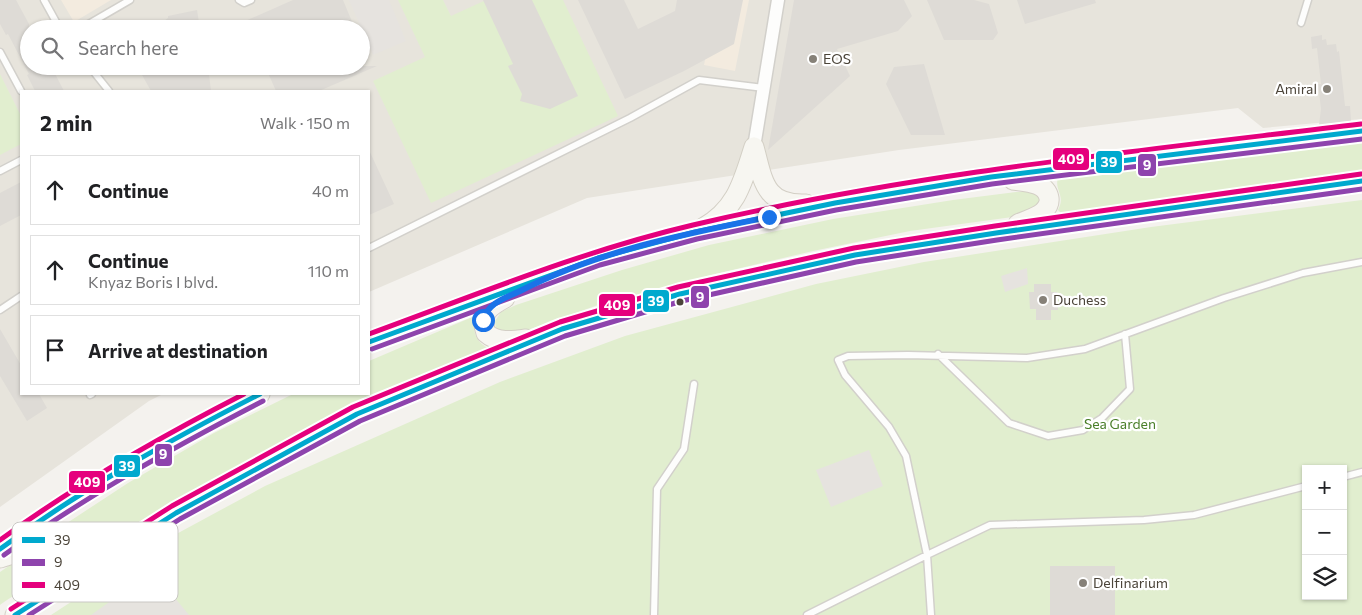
<!DOCTYPE html>
<html lang="en">
<head>
<meta charset="utf-8">
<style>
  :root { --surface:#fff; --page:#f6f6f6; --text:#202124; --muted:#757577; --line:#e0e0e0 }
  body { margin:0; font-family:Commissioner,sans-serif; background:var(--page); color:var(--text) }
  .controls { position:absolute; right:15px; bottom:15px; display:grid; overflow:hidden; border-radius:0px; box-shadow:0 1px 4px #0004 }
  .controls button { width:45px; height:45px; display:grid; place-items:center; padding:0; border:0; border-bottom:1px solid var(--line); background:var(--surface); color:var(--text); font:25px sans-serif }
  .stop { position:absolute; width:15px; height:15px; margin:-11px; border:4px solid #1a73e8; border-radius:50%; background:#fff }
  .stop.end { background:#1a73e8; border-color:#fff; box-shadow:0 1px 5px #0008 }
  .list { margin:0; padding:0; list-style:none }
  h2 { display:flex; justify-content:space-between; align-items:center; height:65px; margin:0; padding:0 20px; font-size:21px }
  h2 small { font-size:16px; font-weight:400; color:var(--muted) }
  .list li { display:grid; grid-template-columns:32px 1fr auto; gap:15px; align-items:center; box-sizing:border-box; height:70px; margin:0 10px 10px; padding:0 10px; border:1px solid var(--line); border-radius:0px }
  .list b { display:block; font-size:19px; white-space:nowrap }
  .list p { margin:0; font-size:16px; white-space:nowrap; color:var(--muted) }
  .list em { font-size:16px; font-style:normal; color:var(--muted) }
  .icon { flex:none; width:28px; height:28px; fill:none; stroke:currentColor; stroke-width:2; stroke-linecap:round; stroke-linejoin:round }
  .map { position:relative; flex:none; width:1362px; height:615px; overflow:hidden }
  .search { position:absolute; background:var(--surface); box-shadow:0 1px 4px #0004; left:20px; top:20px; width:350px; height:55px; display:flex; align-items:center; gap:12px; box-sizing:border-box; padding:0 18px; border-radius:28px; color:var(--muted); font-size:19px }
  .panel { position:absolute; background:var(--surface); box-shadow:0 1px 4px #0004; left:20px; top:90px; width:350px; height:305px; border-radius:0px }
  .map>svg:first-child { display:block }
  .residential { fill:#e7e4dc; fill-rule:evenodd }
  .commercial { fill:#f3ebdf }
  .green { fill:#e1eecf; fill-rule:evenodd }
  .parking { fill:#e6e3df }
  .building { fill:#dedbd6 }
  .lines { fill:none; stroke-linecap:round; stroke-linejoin:round }
  .service-casing { stroke:#d2d0cb; stroke-width:9 }
  .minor-casing { stroke:#d2d0cb; stroke-width:15 }
  .secondary-casing { stroke:#d3cfc5; stroke-width:21 }
  .service { stroke:#fdfdfc; stroke-width:6 }
  .minor { stroke:#fdfdfc; stroke-width:12 }
  .secondary { stroke:#f7f6f1; stroke-width:19 }
  .bus-1-casing { stroke:#fff; stroke-width:9 }
  .bus-2-casing { stroke:#fff; stroke-width:9 }
  .bus-3-casing { stroke:#fff; stroke-width:9 }
  .bus-1 { stroke:#00a9ce; stroke-width:5 }
  .bus-2 { stroke:#8e44ad; stroke-width:5 }
  .bus-3 { stroke:#e5007d; stroke-width:5 }
  .route { stroke:#1a73e8; stroke-width:6 }
  .poi-dot { fill:#868178; stroke:#fff; stroke-width:2 }
  .bus-dot { fill:#4b4439; stroke:#fff; stroke-width:2 }
  .labels { text-anchor:middle; stroke-width:4.5; stroke-linejoin:round; paint-order:stroke }
  .poi-label { font-size:14px; fill:#4b4439; stroke:#fff; text-anchor:start }
  .park-label { font-size:14px; fill:#4a7f2a; stroke:#fff }
  .key { fill:#fff; stroke:#c9c7c4; stroke-width:1 }
  .key-label { font-size:14px; fill:#4b4439 }
  .line-badge { stroke:#fff; stroke-width:2 }
  .badge-label { font-size:14px; text-anchor:middle; font-weight:bold; fill:#fff }
</style>
</head>
<body>
<div class="map">
<svg width="1362" height="615" viewBox="0 0 1362 615">
  <rect width="100%" height="100%" fill="#f4f2ee"/>
  <!-- residential -->
  <path class="residential" d="M 0,0 L 1362,0 L 1362,119 L 1263,128 L 1238,108 L 899,150 L 587,198 L 369,292 L 369,91 L 21,91 L 21,394 L 163,394 L 149,401 L 0,507 ZM 29,29 L 361,29 L 361,66 L 29,66 Z"/>
  <!-- commercial -->
  <path class="commercial" d="M 61,0 L 111,0 L 74,22 Z
    M 717,0 L 749,0 L 735,71 L 704,65 Z"/>
  <!-- green -->
  <path class="green" d="M 398,0 L 443,0 L 451,16 L 486,0 L 563,0 L 618,116 L 431,203 L 373,81 L 425,57 Z
    M 0,74 L 21,116 L 21,144 L 0,155 Z
    M 1362,141 L 1362,172 L 1062,214 L 1058,210 C 1066,195 1054,191 1058,177 Z
    M 1016,192 L 1032,192 L 1038,195 L 1041,202 L 1028,215 L 910,231 L 813,251 L 707,276 L 598,305 L 511,336 L 496,330 L 495,321 L 501,312 L 516,305 L 622,270 L 709,245 L 833,219 L 953,200 Z
    M 1362,200 L 1362,615 L 51,615 L 169,538 L 265,486 L 500,382 L 625,336 L 816,284 L 924,262 L 1151,227 ZM 1306,469 L 1343,469 L 1343,596 L 1306,596 Z
    M 477,315 C 470,333 477,344 494,351 L 353,409 L 303,433 L 167,506 L 103,543 L 55,575 L 56,559 L 50,546 L 38,542 L 128,483 L 214,433 L 291,395 L 369,394 L 369,361 Z
    M 16,561 L 25,561 L 32,567 C 35,586 13,595 0,605 L 0,572 Z"/>
  <!-- parking -->
  <path class="parking" d="M 349,0 L 389,0 L 406,41 L 373,55 Z
    M 1027,268 L 1028,284 L 1005,292 L 1001,276 Z
    M 869,450 L 883,486 L 831,507 L 816,470 Z
    M 136,583 L 146,592 L 165,586 L 189,615 L 91,615 Z"/>
  <!-- building -->
  <path class="building" d="M 0,0 L 16,0 L 29,24 L 29,66 L 51,66 L 64,91 L 35,91 L 27,75 L 29,74 L 8,34 L 6,35 L 0,24 Z
    M 293,0 L 343,0 L 355,29 L 227,29 Z
    M 483,0 L 532,0 L 578,96 L 550,109 L 520,101 L 522,94 L 508,66 L 513,64 Z
    M 578,0 L 624,0 L 638,29 L 675,11 L 677,0 L 743,0 L 734,44 L 684,71 L 625,99 Z
    M 794,0 L 904,0 L 912,16 L 898,31 L 837,49 L 850,76 L 768,150 Z
    M 927,0 L 974,0 L 989,4 L 998,33 L 993,40 L 944,40 Z
    M 1017,0 L 1095,0 L 1096,3 L 1025,24 Z
    M 197,10 L 200,29 L 153,29 L 168,18 L 168,16 Z
    M 1322,35 L 1322,40 L 1326,39 L 1327,45 L 1336,44 L 1337,52 L 1339,51 L 1345,106 L 1350,106 L 1351,121 L 1319,125 L 1321,109 L 1318,84 L 1321,84 L 1317,48 L 1312,49 L 1311,37 Z
    M 924,64 L 945,135 L 911,135 L 886,84 L 894,67 Z
    M 137,66 L 208,66 L 211,91 L 151,91 Z
    M 265,66 L 377,66 L 319,91 L 276,91 Z
    M 369,150 L 394,204 L 369,215 Z
    M 21,182 L 21,215 L 0,226 L 0,193 Z
    M 1034,284 L 1051,284 L 1051,292 L 1057,292 L 1058,310 L 1051,310 L 1051,320 L 1036,320 L 1036,309 L 1030,309 L 1029,292 L 1034,292 Z
    M 0,329 L 21,365 L 21,394 L 39,394 L 47,408 L 27,421 L 0,376 Z
    M 1050,566 L 1115,566 L 1115,615 L 1050,615 Z"/>
  <g class="lines">
    <!-- service casing -->
    <g class="service-casing">
      <path id="service" d="M 44,0 L 60,29
        M 239,0 L 244,3 L 251,0
        M 1301,23 L 1308,0
        M 80,29 L 130,0
        M 0,52 L 21,91
        M 89,66 L 109,91
        M 0,171 L 21,160
        M 369,248 L 630,118 L 699,80 L 764,88
        M 0,310 L 21,296
        M 938,354 L 1009,423 L 1048,436 L 1083,430 L 1102,418 L 1130,389 L 1125,334
        M 90,395 L 92,394
        M 1343,477 L 1362,472
        M 654,615 L 657,489 L 684,449 L 694,384
        M 807,615 L 927,555 L 990,525 L 1144,520 L 1194,515 L 1306,486
        M 931,615 L 927,555 L 906,456 L 889,427 L 845,375 L 838,360 L 848,356 L 908,355 L 1027,358 L 1085,349 L 1224,298 L 1303,273 L 1362,262"/>
    </g>
    <!-- minor casing -->
    <g class="minor-casing">
      <path id="minor" d="M 754,147 L 778,0"/>
    </g>
    <!-- secondary casing -->
    <g class="secondary-casing">
      <path id="secondary" d="M 754,147 C 763,180 764,206 806,204
        M 1013,180 C 1026,182 1046,182 1049,198 C 1050,204 1047,208 1043,212 C 1036,218 1026,220 1018,224
        M 703,228 C 737,209 743,181 754,147
        M 505,298 C 490,306 479,313 486,333 C 497,343 512,341 526,339
        M 369,342 L 598,258 L 695,232 L 835,203 L 991,177 L 1362,131
        M 0,549 C 81,488 170,440 260,394
        M 0,558 C 7,556 16,552 23,552 C 41,551 48,567 41,582 C 38,589 33,596 28,602
        M 15,615 L 176,513 L 357,414 L 562,329 L 680,294 L 855,255 L 996,233 L 1362,181"/>
    </g>
    <!-- service -->
    <use href="#service" class="service"/>
    <!-- minor -->
    <use href="#minor" class="minor"/>
    <!-- secondary -->
    <use href="#secondary" class="secondary"/>
    <!-- bus-1 casing -->
    <g class="bus-1-casing">
      <path id="bus-1" d="M 369,342 L 598,258 L 695,232 L 835,203 L 991,177 L 1362,131
        M 0,549 C 82,489 170,440 260,394
        M 15,615 L 176,513 L 357,414 L 562,329 L 680,294 L 855,255 L 996,233 L 1362,181"/>
    </g>
    <!-- bus-2 casing -->
    <g class="bus-2-casing">
      <path id="bus-2" d="M 372,349 L 600,265 L 697,239 L 836,210 L 992,184 L 1362,139
        M 4,555 C 86,496 174,447 263,401
        M 29,615 L 180,519 L 360,421 L 565,336 L 682,301 L 856,262 L 997,240 L 1362,189"/>
    </g>
    <!-- bus-3 casing -->
    <g class="bus-3-casing">
      <path id="bus-3" d="M 369,334 C 476,295 582,251 693,225 C 913,173 1138,151 1361,124
        M 0,540 C 77,484 160,437 244,394
        M 11,609 L 172,506 L 353,407 L 560,322 L 678,287 L 854,248 L 995,226 L 1361,174"/>
    </g>
    <!-- bus-1 -->
    <use href="#bus-1" class="bus-1"/>
    <!-- bus-2 -->
    <use href="#bus-2" class="bus-2"/>
    <!-- bus-3 -->
    <use href="#bus-3" class="bus-3"/>
  </g>
  <g class="lines">
    <!-- route -->
    <path class="route" d="M 483,320 C 488,303 505,298 520,291 C 598,251 684,234 769,217"/>
  </g>
  <!-- markers -->
  <g class="poi-dot">
    <circle cx="813" cy="59" r="5"/>
    <circle cx="1327" cy="89" r="5"/>
    <circle cx="1043" cy="300" r="5"/>
    <circle cx="1083" cy="583" r="5"/>
  </g>
  <circle class="bus-dot" cx="680" cy="302" r="4.5"/>
  <g class="labels">
    <!-- poi labels -->
    <g class="poi-label">
      <text x="823" y="64">EOS</text>
      <text x="1317" y="94" text-anchor="end">Amiral</text>
      <text x="1053" y="305">Duchess</text>
      <text x="1093" y="588">Delfinarium</text>
    </g>
    <!-- park labels -->
    <g class="park-label">
      <text x="1120" y="429">Sea Garden</text>
    </g>
  </g>
  <!-- legend -->
  <rect x="12" y="522" width="166" height="80" rx="8" class="key"/>
  <rect x="22" y="537" width="23" height="6" fill="#00a9ce"/>
  <rect x="22" y="559" width="23" height="7" fill="#8e44ad"/>
  <rect x="22" y="582" width="23" height="6" fill="#e5007d"/>
  <g class="key-label">
    <text x="54" y="545">39</text>
    <text x="54" y="567">9</text>
    <text x="54" y="590">409</text>
  </g>
  <g class="line-badge">
    <rect x="1052" y="147" width="38" height="24" rx="5" fill="#e5007d"/>
    <rect x="1095" y="150" width="28" height="24" rx="5" fill="#00a9ce"/>
    <rect x="1137" y="153" width="20" height="24" rx="5" fill="#8e44ad"/>
    <rect x="690" y="285" width="20" height="24" rx="5" fill="#8e44ad"/>
    <rect x="642" y="289" width="28" height="24" rx="5" fill="#00a9ce"/>
    <rect x="598" y="293" width="38" height="24" rx="5" fill="#e5007d"/>
    <rect x="154" y="443" width="19" height="24" rx="5" fill="#8e44ad"/>
    <rect x="113" y="454" width="28" height="24" rx="5" fill="#00a9ce"/>
    <rect x="68" y="470" width="38" height="24" rx="5" fill="#e5007d"/>
  </g>
  <g class="badge-label">
    <text x="1071" y="164">409</text>
    <text x="1109" y="167">39</text>
    <text x="1147" y="170">9</text>
    <text x="700" y="302">9</text>
    <text x="656" y="306">39</text>
    <text x="617" y="310">409</text>
    <text x="163" y="459">9</text>
    <text x="127" y="471">39</text>
    <text x="87" y="487">409</text>
  </g>
</svg>
<div class="controls">
<button>+</button>
<button>−</button>
<button><svg class="icon" aria-label="layers" viewBox="0 0 24 24"><path d="M12 4l9 5-9 5-9-5zM3 14l9 5 9-5"/></svg></button>
</div>
<div class="stop" style="left:483px;top:320px"></div>
<div class="stop end" style="left:769px;top:217px"></div>
<div class="search"><svg class="icon" aria-label="search" viewBox="0 0 24 24"><circle cx="10" cy="10" r="6"/><path d="M15 15l6 6"/></svg>Search here</div>
<section class="panel">
<h2>2 min<small>Walk · 150 m</small></h2>
<ul class="list">
<li><svg class="icon" aria-label="ahead" viewBox="0 0 24 24"><path d="M12 20V5M6 11l6-6 6 6"/></svg><div><b>Continue</b></div><em>40 m</em></li>
<li><svg class="icon" aria-label="ahead" viewBox="0 0 24 24"><path d="M12 20V5M6 11l6-6 6 6"/></svg><div><b>Continue</b><p>Knyaz Boris I blvd.</p></div><em>110 m</em></li>
<li><svg class="icon" aria-label="arrive" viewBox="0 0 24 24"><path d="M6 21V4h12l-3 4 3 4H6"/></svg><div><b>Arrive at destination</b></div></li>
</ul>
</section>
</div>
</body>
</html>
